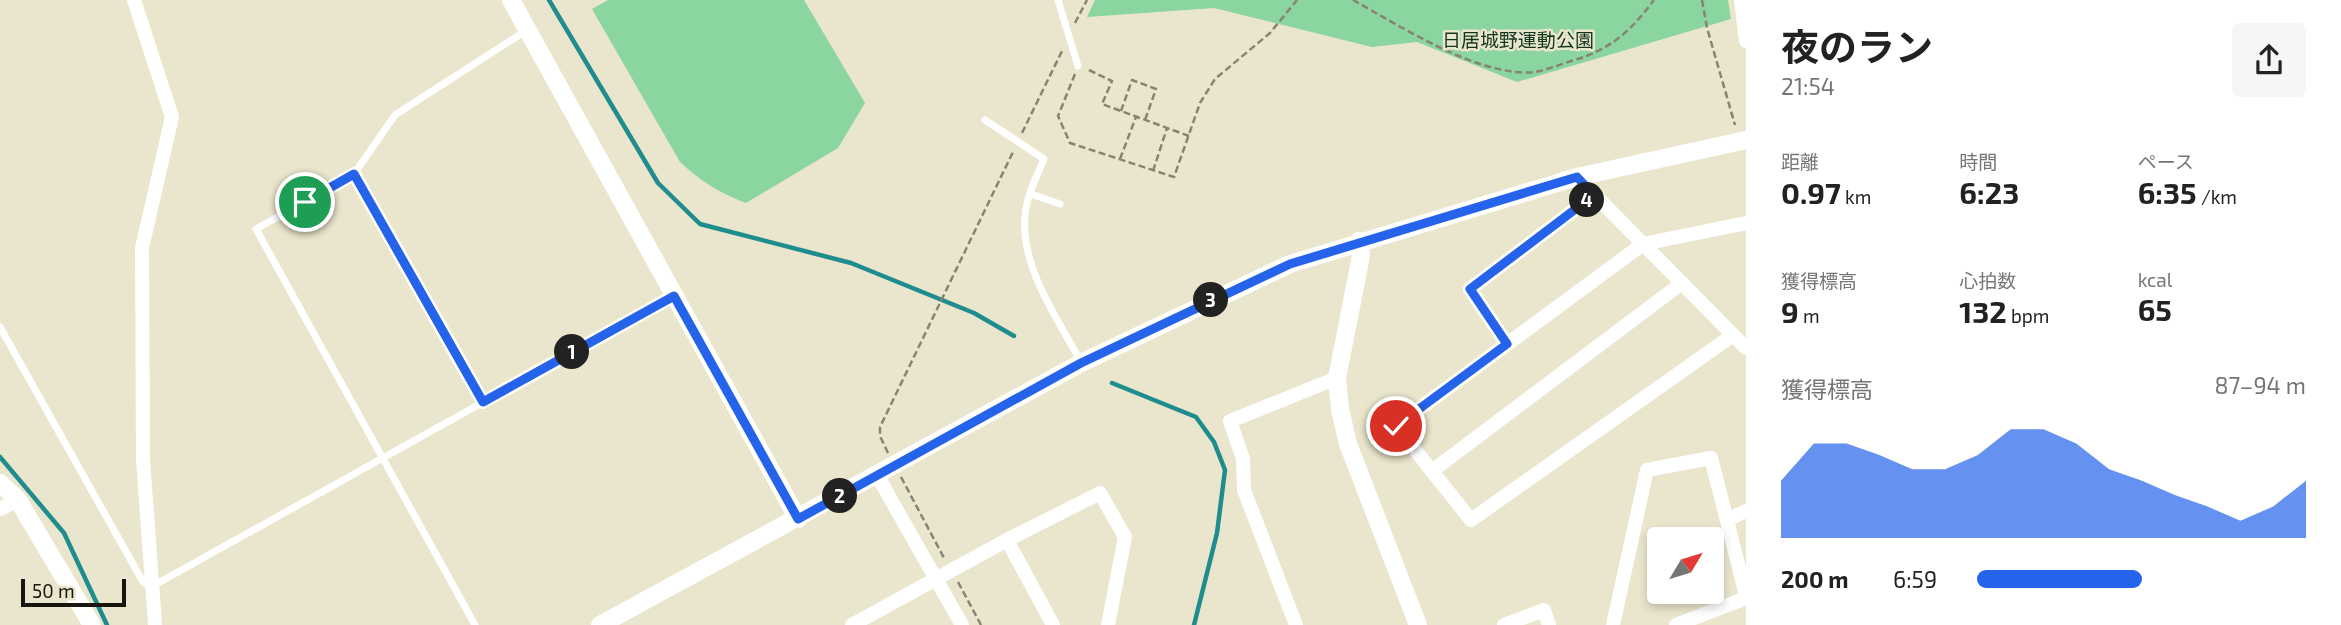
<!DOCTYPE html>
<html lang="ja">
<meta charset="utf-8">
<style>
:root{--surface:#fff;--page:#f6f6f6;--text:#222;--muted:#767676;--accent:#2563eb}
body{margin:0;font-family:"Exo 2","Noto Sans JP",sans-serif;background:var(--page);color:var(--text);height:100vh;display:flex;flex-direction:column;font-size:26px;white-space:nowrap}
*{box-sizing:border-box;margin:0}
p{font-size:23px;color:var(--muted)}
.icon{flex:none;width:38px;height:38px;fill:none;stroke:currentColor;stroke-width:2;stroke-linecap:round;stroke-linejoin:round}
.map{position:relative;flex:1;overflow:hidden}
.sheet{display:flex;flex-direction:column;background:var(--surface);width:595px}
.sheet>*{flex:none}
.needle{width:46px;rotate:52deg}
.fabs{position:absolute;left:1647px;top:527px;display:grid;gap:14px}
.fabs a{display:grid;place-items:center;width:77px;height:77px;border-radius:7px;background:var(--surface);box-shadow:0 4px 10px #0003;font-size:35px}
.scale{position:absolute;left:21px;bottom:18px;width:105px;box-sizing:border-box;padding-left:7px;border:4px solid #18160e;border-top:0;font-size:19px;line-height:24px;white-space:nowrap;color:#18160e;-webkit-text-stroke:5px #eae6cd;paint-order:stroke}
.pin{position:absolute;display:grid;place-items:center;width:60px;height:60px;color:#fff;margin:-30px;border:4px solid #fff;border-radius:50%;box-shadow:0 2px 7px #0007}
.km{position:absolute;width:35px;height:35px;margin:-18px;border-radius:50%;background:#222;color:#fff;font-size:19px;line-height:35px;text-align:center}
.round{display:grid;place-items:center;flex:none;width:74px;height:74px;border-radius:7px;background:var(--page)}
.headline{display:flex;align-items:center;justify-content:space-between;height:119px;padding:0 35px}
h1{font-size:38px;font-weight:700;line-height:52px}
.metrics{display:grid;grid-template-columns:repeat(3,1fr);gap:10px;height:119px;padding:7px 35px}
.metrics div{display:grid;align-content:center}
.metrics b{font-size:30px;font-weight:700}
.metrics small{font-size:19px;font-weight:400}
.metrics p{font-size:19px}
.chart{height:196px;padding:14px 35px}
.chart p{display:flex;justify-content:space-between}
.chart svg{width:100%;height:126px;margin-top:7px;fill:var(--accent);opacity:.7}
ul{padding:0 35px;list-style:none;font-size:23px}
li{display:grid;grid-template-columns:112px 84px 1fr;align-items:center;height:52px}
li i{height:18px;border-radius:9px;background:var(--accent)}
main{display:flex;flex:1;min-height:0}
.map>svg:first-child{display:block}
.green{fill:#8ad5a0}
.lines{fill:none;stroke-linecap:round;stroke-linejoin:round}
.stream{stroke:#1f8c8e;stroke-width:4.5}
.path{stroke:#878473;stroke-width:2.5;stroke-dasharray:7 3.5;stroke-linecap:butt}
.service{stroke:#fff;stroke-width:7}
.minor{stroke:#fff;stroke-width:14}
.tertiary{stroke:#fff;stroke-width:18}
.route-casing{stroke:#fff;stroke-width:14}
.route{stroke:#2563eb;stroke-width:9}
.labels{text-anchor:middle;stroke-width:5;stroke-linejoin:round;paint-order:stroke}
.park-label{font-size:19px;fill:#11361e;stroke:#eae6cd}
</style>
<main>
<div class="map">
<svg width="1746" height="625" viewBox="0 0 1746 625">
<rect width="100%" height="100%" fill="#eae6cd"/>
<path class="green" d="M608,0H804L865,103L838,148L746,203C720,193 700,181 680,162L592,9Z
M1095,0H1728L1731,19L1517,82L1417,42L1372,47L1214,8L1087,17Z"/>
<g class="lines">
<path class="stream" d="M549,0L658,183L700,224L851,263L974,313L1014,336
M1112,383L1196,417L1214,442L1225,470L1217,533L1194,625
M0,457L64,533L107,625"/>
<path class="path" d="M1353,0C1400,26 1480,78 1535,72C1546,70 1559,65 1571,61C1610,50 1630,32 1654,0
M1702,0L1707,28L1735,125
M1075,23L1087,0
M1089,70L1112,81L1102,104L1189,136
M1075,74L1058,116L1070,143L1174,177L1200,103L1215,79L1270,33L1297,0
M1121,111L1132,80L1156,89L1145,120
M1022,133L1062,51
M1120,159L1136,117
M1153,171L1167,128
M888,453L880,436V427L1013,152
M901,477L944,558
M958,582L981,625"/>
<path class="service" d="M1058,0L1078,66
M985,120L1044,159C1037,176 1026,197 1025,216C1020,267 1058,319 1081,362
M354,174L256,229L475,625
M1031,194L1060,204
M0,327L143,582L151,587L674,296
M483,402L354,174L395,115L527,30"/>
<path class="minor" d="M134,0L172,117L142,248L143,459L155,625
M1741,0L1746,41
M1577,177L1746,348
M1733,335L1471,520L1396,426L1643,244L1746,223
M1507,344L1470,289L1594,195
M1432,471L1682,283
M877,475L962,625
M0,509L18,500
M1727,520L1746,511
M1007,540L1100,493L1125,537L1108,625
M852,625L1007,540L1053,625
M1296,625L1244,490L1243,459L1230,421L1337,378
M1504,625L1544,610L1549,625
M1613,625L1647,470L1711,458L1746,595
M1676,625L1746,598"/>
<path class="tertiary" d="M511,0L798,519
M1359,241L1361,256L1337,378L1340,409L1348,444L1418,625
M0,483L18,500L92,625
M600,625L1081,363L1290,264L1577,177L1746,140"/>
</g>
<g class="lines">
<defs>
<path id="route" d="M305,202L354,174L483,402L674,296L798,519L1081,363L1290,264L1577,177L1594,195L1470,289L1507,344L1396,426"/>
</defs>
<use href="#route" class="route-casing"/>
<use href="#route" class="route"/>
</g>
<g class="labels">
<g class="park-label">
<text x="1518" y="47">日居城野運動公園</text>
</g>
</g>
</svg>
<div class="fabs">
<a><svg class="needle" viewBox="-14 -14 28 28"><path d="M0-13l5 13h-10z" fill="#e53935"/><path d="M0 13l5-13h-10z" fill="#767676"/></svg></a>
</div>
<div class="scale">50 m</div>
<div class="pin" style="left:305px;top:202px;background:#1e9e55"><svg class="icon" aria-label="arrive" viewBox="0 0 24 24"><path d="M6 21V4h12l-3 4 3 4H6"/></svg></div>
<div class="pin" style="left:1396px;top:426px;background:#d93025"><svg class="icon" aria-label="check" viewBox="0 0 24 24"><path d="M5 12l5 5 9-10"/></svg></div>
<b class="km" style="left:572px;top:352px">1</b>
<b class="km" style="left:840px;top:496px">2</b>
<b class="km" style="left:1211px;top:300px">3</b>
<b class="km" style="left:1587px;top:200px">4</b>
</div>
<section class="sheet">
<div class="headline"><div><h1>夜のラン</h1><p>21:54</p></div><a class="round"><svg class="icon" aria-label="share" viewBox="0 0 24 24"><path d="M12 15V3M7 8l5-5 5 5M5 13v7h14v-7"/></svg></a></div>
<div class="metrics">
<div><p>距離</p><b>0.97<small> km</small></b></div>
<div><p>時間</p><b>6:23</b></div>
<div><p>ペース</p><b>6:35<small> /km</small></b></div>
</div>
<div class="metrics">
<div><p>獲得標高</p><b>9<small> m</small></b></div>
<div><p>心拍数</p><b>132<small> bpm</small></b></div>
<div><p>kcal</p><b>65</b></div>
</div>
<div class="chart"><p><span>獲得標高</span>87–94 m</p>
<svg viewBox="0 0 160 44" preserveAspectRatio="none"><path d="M0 44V24L10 11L20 11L30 15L40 20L50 20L60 15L70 6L80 6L90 11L100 20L110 24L120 29L130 33L140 38L150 33L160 24V44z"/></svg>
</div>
<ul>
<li><b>200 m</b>6:59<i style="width:50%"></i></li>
</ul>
</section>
</main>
